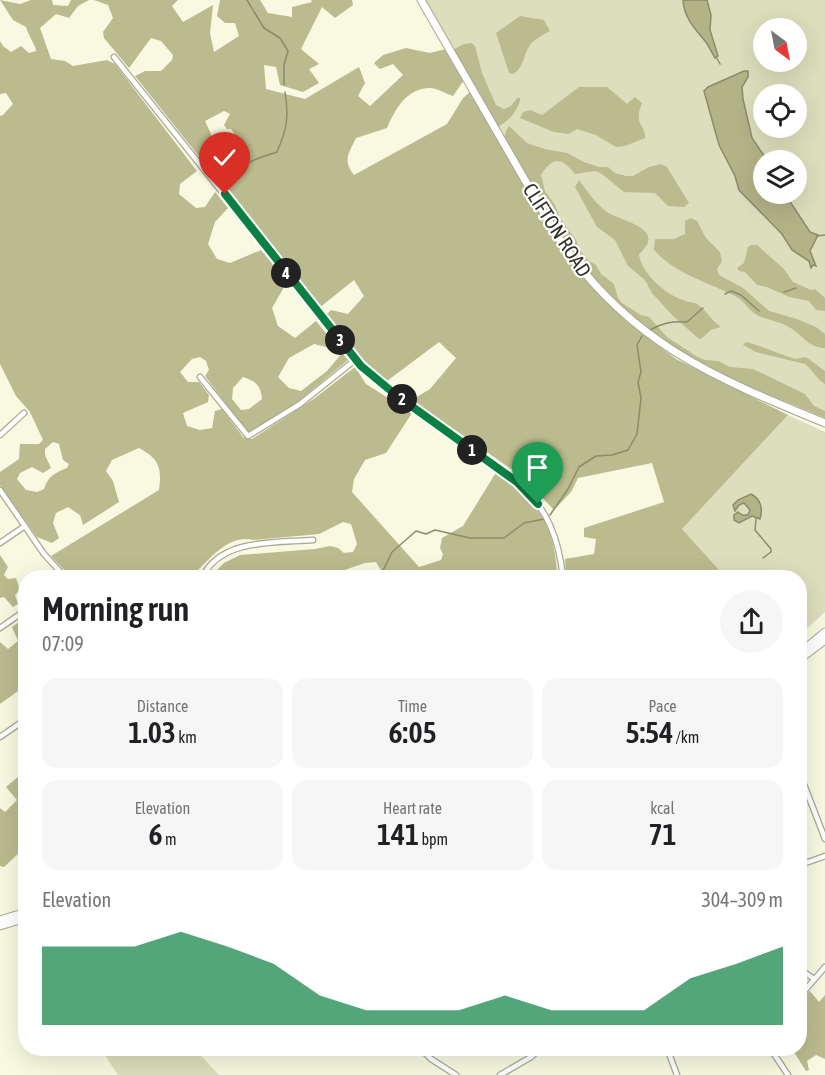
<!DOCTYPE html>
<meta charset="utf-8">
<style>
:root{--surface:#fff;--page:#f6f6f6;--text:#202124;--muted:#757577;--accent:#0b8043}
body{margin:0;font-family:"Asap Condensed",sans-serif;background:var(--page);color:var(--text);height:100vh;display:flex;flex-direction:column;font-size:22px;white-space:nowrap}
*{box-sizing:border-box;margin:0}
p{font-size:20px;color:var(--muted)}
.icon{flex:none;width:33px;height:33px;fill:none;stroke:currentColor;stroke-width:2;stroke-linecap:round;stroke-linejoin:round}
.map{position:relative;flex:1;overflow:hidden}
.sheet{position:absolute;left:18px;top:570px;width:789px;height:486px;display:flex;flex-direction:column;background:var(--surface);border-radius:24px;box-shadow:0 6px 24px #0002}
.sheet>*{flex:none}
.needle{width:39px;rotate:148deg}
.buttons{position:absolute;left:753px;top:18px;display:grid;gap:12px}
.buttons a{display:grid;place-items:center;width:54px;height:54px;border-radius:50%;background:var(--surface);box-shadow:0 6px 24px #0002;font-size:30px}
.pin{position:absolute;display:grid;place-items:center;width:51px;height:51px;color:#fff;margin:-62px -26px;border-radius:50% 50% 50% 0;rotate:-45deg;box-shadow:0 0 6px #0007}
.pin .icon{rotate:45deg}
.km{position:absolute;width:30px;height:30px;margin:-15px;border-radius:50%;background:#222;color:#fff;font-size:16px;line-height:30px;text-align:center}
.round{display:grid;place-items:center;flex:none;width:63px;height:63px;border-radius:32px;background:var(--page)}
.headline{display:flex;align-items:center;justify-content:space-between;height:102px;padding:0 24px}
h1{font-size:33px;font-weight:600;line-height:45px}
.metrics{display:grid;grid-template-columns:repeat(3,1fr);gap:9px;height:102px;padding:6px 24px}
.metrics div{display:grid;align-content:center;border-radius:15px;background:var(--page);text-align:center}
.metrics b{font-size:30px;font-weight:600}
.metrics small{font-size:16px;font-weight:400}
.metrics p{font-size:16px}
.chart{height:168px;padding:12px 24px}
.chart p{display:flex;justify-content:space-between}
.chart svg{width:100%;height:108px;margin-top:6px;fill:var(--accent);opacity:.7}
.map>svg:first-child{display:block}
.green{fill:#dddebc;fill-rule:evenodd}
.forest{fill:#babb8e;fill-rule:evenodd}
.water{fill:#b2b387;stroke:#8b8c6a;stroke-width:1.5}
.lines{fill:none;stroke-linecap:round;stroke-linejoin:round}
.stream{stroke:#8b8c6a;stroke-width:1.5}
.minor-casing{stroke:#a8a992;stroke-width:7}
.major-casing{stroke:#a8a992;stroke-width:9}
.minor{stroke:#fff;stroke-width:4.5}
.major{stroke:#fff;stroke-width:7}
.route-casing{stroke:#fff;stroke-width:12}
.route{stroke:#0b8043;stroke-width:8}
.labels{text-anchor:middle;stroke-width:4.5;stroke-linejoin:round;paint-order:stroke}
.street-label{font-size:20px;fill:#303027;stroke:#fff}
</style>
<div class="map">
<svg width="825" height="1075" viewBox="0 0 825 1075">
<rect width="100%" height="100%" fill="#f8f9e0"/>
<path class="green" d="M424,0H825V418L731,379L660,341L572,253ZM764,28H796V62H764ZM764,94H796V128H764ZM764,160H796V194H764Z
M788,415L825,432V612L800,635V578L713,577L721,572L682,529Z
M101,1049H195L219,1075H118Z"/>
<path class="forest" d="M0,0L20,4L31,0H52L53,5L68,6L71,0H89L78,6L69,18L56,14L40,28L51,59L65,61L73,66L107,60L115,64L197,171L180,184L179,194L196,208L205,207L215,192L228,208L215,222L208,244L217,259L230,263L261,250L287,282L272,308L278,326L295,338L316,321L335,344L330,348L314,344L289,358L278,377L289,388L301,391L327,371L342,353L348,360L296,403L253,431L247,432L205,376L209,370L206,361L200,357L192,359L180,372L188,382H199L209,395L208,402L183,413L187,426L200,430L212,428L215,411L222,409L243,437L252,439L315,398L355,367L366,384L412,413L386,453L365,460L354,479L352,492L419,567L441,560L443,554L440,548L442,538L463,526L495,474C536,499 555,525 557,574L547,578H407L404,576L385,577L376,562L365,563L324,577H210L224,563L240,555L315,549L330,546L338,548L344,553L353,552L357,544L351,524L343,522L319,534L253,540C229,534 211,558 195,573L192,577L77,578L68,574L51,556L159,490C162,467 159,459 139,448L112,460L106,471L113,481L119,502L83,525L80,515L68,507L56,513L53,523L59,538L52,543L37,537L0,485V472L19,459L20,444H39L43,440L30,412L16,396L0,364V116L3,115L13,104L6,93L0,94V41L3,46L11,52L21,46L29,53L36,51C36,46 28,35 26,27L13,20ZM243,377C256,381 261,386 262,399L249,409L241,410L232,399L233,388ZM53,442L59,444L63,460L69,464L67,468C55,473 48,476 44,489L37,492L26,490L17,479L20,473L32,467L43,473L51,468L45,455V449Z
M94,0H178L172,6L183,22L213,5L210,33L214,52L239,36L235,23H225L217,16L220,0H260L268,13L292,17V7L312,2L311,0H352L353,5L335,18L322,7L301,49L319,64L309,69L319,83L303,92L280,85L276,67L264,65L266,89L305,99L359,67L365,83L358,96L370,106L403,75L393,64L380,69L374,63L383,55L406,48L430,53L446,49L464,80L453,96C446,94 437,88 430,88C406,88 395,110 387,128L356,138C349,153 342,160 354,175L447,124L463,98L470,92L558,244L590,285L625,320L676,359L788,415L682,529L721,572L713,578L648,577L645,571L624,575L566,576L565,559L594,554L596,539L584,537V528L664,502L652,463L578,478L571,492L554,510L524,478L412,400L430,389L456,358L439,342L387,381L346,344L325,316L331,310L348,314L364,296L354,280L319,308L211,171L218,163L227,164L244,147L231,129H227L224,125L230,114L224,111L205,121L211,134V150L201,159L135,76L145,71H161L172,60L173,55L161,41L151,38L129,68L104,38L103,32L113,18L108,5Z
M520,16L544,20L550,31C543,35 535,39 530,45C523,55 524,68 513,74L509,73L496,33Z
M472,43L475,46L482,73L496,105L504,109L511,106L517,98H520V101C515,114 509,121 497,127L453,50L464,44Z
M579,87H607L627,104L635,97L642,103C633,126 645,122 645,138L625,146L616,147L596,135L577,129L569,134L554,132L520,118L523,112L530,110L542,115Z
M509,126L527,143L545,149L567,153L584,162L599,167H608L615,173L626,176H633L649,167L661,164L667,167L689,203L684,207L668,206L655,193L624,192L602,174L595,171L575,174C561,157 553,156 541,175L545,191L555,205L560,218L576,240L580,250L589,261L596,265L601,274L614,284L618,298L622,303L641,315L649,317L667,337L696,356L705,360L718,361L730,367L753,369L805,394L814,406L825,411V418C782,399 736,384 695,361C597,307 557,232 504,139L506,131Z
M579,180C587,191 596,204 607,212C622,222 668,228 639,254C641,273 665,294 683,300C687,302 693,302 697,304C704,308 712,321 721,327L711,330L702,338L699,339L672,315L652,293L645,280L628,266L615,240L597,227L575,187Z
M691,218L697,221L706,238L720,252L722,261L717,269L719,275L743,288L769,311L797,319L816,327L825,334V348C807,348 802,333 787,326C778,321 766,320 757,315C749,311 745,302 737,297C709,282 676,275 654,250L655,239H674L685,234V221Z
M751,245H757L784,269L793,282L811,290L815,289L825,298V311L816,310L809,301L789,297L767,287L757,285L745,272L739,271L737,268L744,263L748,247Z
M746,342C757,344 791,359 797,359C800,358 803,357 806,357L825,371V384C816,379 813,370 805,364L756,352L743,345Z
M0,555L8,567L4,575L8,579L16,578L20,590L15,595L18,604L13,607L4,597L0,598Z
M23,619L26,622L25,686L0,704V642L8,649L18,641L12,627Z
M25,771V850L21,851L4,867L0,866V808L5,812L17,800L6,787Z
M810,991L819,1002L825,995V1059L816,1055L807,1061L809,1070L806,1071L792,1049L800,1048V1009L805,1004V995Z"/>
<path class="water" d="M683,0H707L711,15L710,30L718,56L715,58C712,53 709,46 705,41C695,29 684,18 683,0Z
M744,71H748V77L742,87L743,99L752,138L767,160H764V194H785L810,232L818,235L810,251L816,266L813,265L811,268L809,261L792,250L782,234L739,190L735,176L719,145L704,91L708,87Z
M751,494C761,499 763,509 760,519L752,516L739,523L734,520V515L738,512L742,515H748L750,510L744,503L739,505L735,511L733,505L738,500Z"/>
<g class="lines">
<path class="stream" d="M247,0L264,28L280,38L288,51L284,65V85
M716,57L720,64
M228,189C239,163 251,160 277,152C287,129 289,117 285,92
M817,236L825,235
M784,292L796,288
M725,294L731,291L741,295L759,311
M650,330C662,323 672,321 687,322L703,308
M550,515L568,489L579,467L596,456L612,455L628,450L637,434L641,398L638,382L641,372L637,345L642,336
M756,519L755,530L771,549V552L763,558
M381,575L392,552L416,531L426,534L435,530L470,538H504L524,523L544,519"/>
<defs>
<path id="minor" d="M114,57L361,366L396,395L517,482C547,507 559,539 563,578
M200,377L248,436L300,404L355,360
M0,435L24,413
M0,490L44,554L66,578
M0,543L25,526
M202,578C220,538 276,543 313,540
M0,628L26,610
M0,737L26,719
M800,774L825,839
M800,865L825,856
M800,923L802,921
M800,969L814,979
M800,996L825,967
M420,1048L431,1059L456,1075
M667,1048L677,1075
M770,1048L788,1075
M500,1075L531,1057L541,1048"/>
<path id="major" d="M421,0L559,239C630,343 713,377 825,423
M800,653L825,632
M800,659L825,640
M0,920L26,912
M0,926L26,918"/>
</defs>
<use href="#minor" class="minor-casing"/>
<use href="#major" class="major-casing"/>
<use href="#minor" class="minor"/>
<use href="#major" class="major"/>
</g>
<g class="lines">
<defs>
<path id="route" d="M225,194L361,366L396,395L517,482L538,504"/>
</defs>
<use href="#route" class="route-casing"/>
<use href="#route" class="route"/>
</g>
<g class="labels">
<g class="street-label">
<text transform="translate(557 230) rotate(57)" y="7">CLIFTON ROAD</text>
</g>
</g>
</svg>
<div class="buttons">
<a><svg class="needle" viewBox="-14 -14 28 28"><path d="M0-13l5 13h-10z" fill="#e53935"/><path d="M0 13l5-13h-10z" fill="#757577"/></svg></a>
<a><svg class="icon" aria-label="locate" viewBox="0 0 24 24"><circle cx="12" cy="12" r="6"/><path d="M12 2v4M12 18v4M2 12h4M18 12h4"/></svg></a>
<a><svg class="icon" aria-label="layers" viewBox="0 0 24 24"><path d="M12 4l9 5-9 5-9-5zM3 14l9 5 9-5"/></svg></a>
</div>
<div class="pin" style="left:538px;top:504px;background:#1e9e55"><svg class="icon" aria-label="arrive" viewBox="0 0 24 24"><path d="M6 21V4h12l-3 4 3 4H6"/></svg></div>
<div class="pin" style="left:225px;top:194px;background:#d93025"><svg class="icon" aria-label="check" viewBox="0 0 24 24"><path d="M5 12l5 5 9-10"/></svg></div>
<b class="km" style="left:472px;top:450px">1</b>
<b class="km" style="left:402px;top:399px">2</b>
<b class="km" style="left:340px;top:340px">3</b>
<b class="km" style="left:286px;top:273px">4</b>
<section class="sheet">
<div class="headline"><div><h1>Morning run</h1><p>07:09</p></div><a class="round"><svg class="icon" aria-label="share" viewBox="0 0 24 24"><path d="M12 15V3M7 8l5-5 5 5M5 13v7h14v-7"/></svg></a></div>
<div class="metrics">
<div><p>Distance</p><b>1.03<small> km</small></b></div>
<div><p>Time</p><b>6:05</b></div>
<div><p>Pace</p><b>5:54<small> /km</small></b></div>
</div>
<div class="metrics">
<div><p>Elevation</p><b>6<small> m</small></b></div>
<div><p>Heart rate</p><b>141<small> bpm</small></b></div>
<div><p>kcal</p><b>71</b></div>
</div>
<div class="chart"><p><span>Elevation</span>304–309 m</p>
<svg viewBox="0 0 160 44" preserveAspectRatio="none"><path d="M0 44V12L10 12L20 12L30 6L40 12L50 19L60 32L70 38L80 38L90 38L100 32L110 38L120 38L130 38L140 25L150 19L160 12V44z"/></svg>
</div>
</section>
</div>
